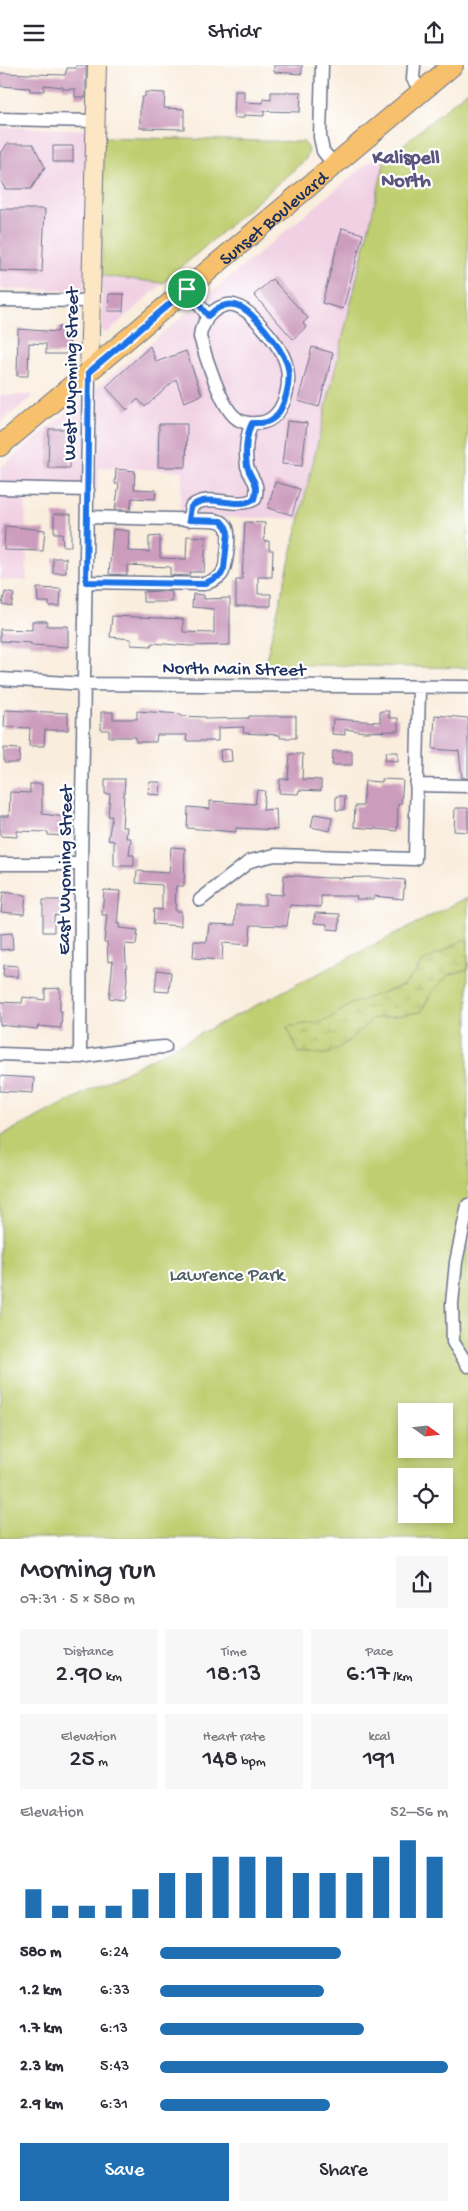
<!DOCTYPE html>
<meta charset="utf-8">
<style>
:root{--surface:#fff;--page:#f7f7f7;--text:#2b2b33;--muted:#7c7c81;--accent:#1f6fb2}
body{margin:0;font-family:"Gochi Hand",sans-serif;background:var(--page);color:var(--text);height:100vh;display:flex;flex-direction:column;font-size:19px;white-space:nowrap}
*{box-sizing:border-box;margin:0}
p{font-size:16px;color:var(--muted)}
.icon{flex:none;width:28px;height:28px;fill:none;stroke:currentColor;stroke-width:2;stroke-linecap:round;stroke-linejoin:round}
.map{position:relative;height:1474px;overflow:hidden}
.drawer{display:flex;flex-direction:column;background:var(--surface);flex:1}
.drawer>*{flex:none}
.needle{width:32px;rotate:105deg}
.tools{position:absolute;left:398px;top:1338px;display:grid;gap:10px}
.tools a{display:grid;place-items:center;width:55px;height:55px;border-radius:0px;background:var(--surface);box-shadow:0 2px 8px #0003;font-size:25px}
.pin{position:absolute;display:grid;place-items:center;width:42px;height:42px;color:#fff;margin:-21px;border:2px solid #fff;border-radius:50%;box-shadow:0 1px 5px #0007}
.round{display:grid;place-items:center;flex:none;width:52px;height:52px;border-radius:0px;background:var(--page)}
.overview{display:flex;align-items:center;justify-content:space-between;height:85px;padding:0 20px}
h1{font-size:28px;font-weight:600;line-height:38px}
.figures{display:grid;grid-template-columns:repeat(3,1fr);gap:8px;height:85px;padding:5px 20px}
.figures div{display:grid;align-content:center;border-radius:0px;background:var(--page);text-align:center}
.figures b{font-size:25px;font-weight:600}
.figures small{font-size:14px;font-weight:400}
.figures p{font-size:14px}
.chart{height:140px;padding:10px 20px}
.chart p{display:flex;justify-content:space-between}
.chart svg{width:100%;height:90px;margin-top:5px;stroke:var(--accent);stroke-width:6}
.action{display:flex;gap:10px;margin-top:auto;padding:10px 20px}
.action a{flex:1;height:58px;border-radius:0px;background:var(--accent);color:#fff;font-size:20px;font-weight:600;line-height:58px;text-align:center}
.action a+a{background:var(--page);color:var(--text)}
ul{padding:0 20px;list-style:none;font-size:16px}
li{display:grid;grid-template-columns:80px 60px 1fr;align-items:center;height:38px}
li i{height:12px;border-radius:6px;background:var(--accent)}
header{display:flex;justify-content:space-between;align-items:center;height:65px;padding:0 20px;background:var(--surface);font-size:22px;font-weight:600}
.map>svg:first-child{display:block}
.built{fill:#f1d0e3}
.green{fill:#bfce70;stroke:#6d7e67;fill-rule:evenodd}
.wetland{fill:url(#wetland-marsh);stroke:#6d7e67}
.building{fill:#cc9cbd}
.lines{fill:none;stroke-linecap:round;stroke-linejoin:round}
.street-casing{stroke:#69728a;stroke-width:15}
.secondary-casing{stroke:#69728a;stroke-width:20}
.primary-casing{stroke:#69728a;stroke-width:22}
.street{stroke:#fff;stroke-width:12}
.secondary{stroke:#fce6c4;stroke-width:18}
.primary{stroke:#f7c06c;stroke-width:20}
.route-casing{stroke:#fff;stroke-width:10}
.route{stroke:#1a73e8;stroke-width:6}
.labels{text-anchor:middle;stroke-width:4.5;stroke-linejoin:round;paint-order:stroke}
.street-label{font-size:19px;fill:#1b2f5e;stroke:#fff}
.park-label{font-size:19px;fill:#4c5f63;stroke:#fff}
.neighbourhood-label{font-size:20px;font-weight:bold;fill:#59557f;stroke:#fff}
</style>
<header><svg class="icon" aria-label="menu" viewBox="0 0 24 24"><path d="M4 6h16M4 12h16M4 18h16"/></svg>Stridr<svg class="icon" aria-label="share" viewBox="0 0 24 24"><path d="M12 15V3M7 8l5-5 5 5M5 13v7h14v-7"/></svg></header>
<div class="map">
<svg width="468" height="1474" viewBox="0 0 468 1474">
<defs>
<pattern id="wetland-marsh" width="20" height="14" patternUnits="userSpaceOnUse" patternTransform="scale(1.25)"><rect width="20" height="14" fill="#bfce70"/><path d="M1 5h8M5 5V1M11 12h8M15 12V8" fill="none" stroke="#a4b163"/></pattern>
</defs>
<rect width="100%" height="100%" fill="#fff"/>
<filter id="ink" filterUnits="userSpaceOnUse"><feTurbulence type="fractalNoise" baseFrequency=".02" numOctaves="2"/><feDisplacementMap in="SourceGraphic" scale="10" xChannelSelector="R" yChannelSelector="G"/><feConvolveMatrix kernelMatrix="1 2 1 2 8 2 1 2 1" color-interpolation-filters="sRGB"/></filter>
<filter id="wash" filterUnits="userSpaceOnUse"><feTurbulence type="fractalNoise" baseFrequency=".0096" numOctaves="4" result="noise"/><feDisplacementMap in="SourceGraphic" scale="20" xChannelSelector="R" yChannelSelector="G"/><feGaussianBlur stdDeviation="1.12" result="paint"/><feColorMatrix in="noise" values="0 0 0 0 0 0 0 0 0 0 0 0 0 0 0 0 0 1.4 0 .05"/><feComposite in="paint" operator="in"/></filter>
<g filter="url(#wash)">
<rect width="100%" height="100%" fill="#f9eddd"/>
<path class="built" d="M0,62L86,65L89,70L84,228L81,230H74L70,225L0,224Z
M375,92L385,95L299,454L179,451L183,406L99,402L97,426L25,427L27,515H0V403Z
M102,211L163,218L107,268L102,266Z
M0,330H31L32,332L0,358Z"/>
<path class="green" d="M468,25V603L265,599L385,95Z
M101,72L304,77L309,87L305,95L163,218L102,211Z
M468,832V1473H0V1071ZM406,1346H444V1384H406ZM406,1411H444V1449H406Z"/>
<path class="wetland" d="M463,875H468V904L448,910L432,927L421,947L373,954L346,978L328,989L299,988L287,962L325,956L351,939L404,920L423,897Z"/>
<g id="blocks">
<path class="building" d="M76,0H86V32H75V24H63V22L44,20V26H30V23L0,21V8L65,10L67,3H76Z
M274,0H302V9L274,7Z
M235,26H244V37L263,38V34L271,35V27H301L300,47L264,46V51L244,50V53H234Z
M145,27L165,28L164,43L184,44V64L140,63V42L142,32H145Z
M7,79H33L45,102L31,124H5L0,114V87H2Z
M53,81H73V97H53Z
M0,144H45L42,207L0,206Z
M342,163L363,169L343,244L322,238Z
M272,214L308,253L303,258L306,262L293,274L254,230Z
M109,229H124L123,246H108Z
M58,262H69L70,289H46V279L29,278L28,311H17L18,264L58,267Z
M150,281L156,297L186,286L202,330L184,337L176,314L145,342L138,334L127,345L106,322Z
M312,282L333,288L319,342L298,336Z
M287,356L307,358L302,401L282,399Z
M159,359H187L186,402H158Z
M49,364H70V403H48Z
M116,404L135,406L134,424L156,425L155,434L132,433L130,445H115L119,419H115Z
M275,417L300,424L292,450L268,443Z
M54,449H71V481H63L62,468H54Z
M245,457L265,458L264,476H269V485H273L272,512H258V529H271V541H236V515H242Z
M5,461L45,465L43,486L4,485Z
M113,464L129,466L128,486L149,487V472L160,471V493L186,494L187,471L206,472L204,507H190L189,511L170,510V502L127,500V510L109,509Z
M53,493H66V508H53Z
M37,523L61,524L60,541H49V537H38Z
M159,526L172,527V537H143V527Z
M5,527L14,529L11,541L2,539Z
M193,529L204,530V534L230,533V580L189,581L152,578L151,581L131,580V574L110,572L112,551L183,554V567L214,568V544L192,542Z
M32,556H47V561H68V582L31,580V578L0,576V564L32,565Z
M5,645L68,648V665H45L44,681H29L30,663L4,662Z
M137,646L181,649V651L206,652V654L249,653V651H296V673H280V670L243,668L244,662L218,663V676H186L187,670H157L156,677H136V672H109V665H101V647H113V654H137Z
M380,646H389V653H398V666L364,667L345,664V670L332,669L333,654L380,657Z
M435,650L468,653V713H462L459,686L433,684Z
M4,683L20,684L19,698H4Z
M231,684L232,696L221,697L220,685Z
M333,686H352V700H332Z
M386,687H398V696L385,695Z
M290,689H303L302,714L321,715V726L299,725L298,729L279,728L280,714H288Z
M105,714H125L122,762H127L126,773H131L129,790H134V801H114V776L108,775L112,751H108L110,729H105Z
M382,714L403,715L401,739H398L397,766L354,762L355,741H363L365,716L382,717Z
M149,717H161L160,730L148,729Z
M30,719H42V749L65,752L64,771L48,770V767L17,766V772L0,771V751H9L10,727L30,728Z
M257,725L265,726L263,745L276,744L277,765L236,763V767L187,763L188,742L210,744V736L255,739Z
M336,731H345L344,745H336Z
M455,743H468V767L454,766Z
M314,749L332,752L330,766L311,762Z
M171,782L185,783L184,821H176L175,846H181V861L153,859L154,844L162,845V820L136,818L137,806L169,808Z
M284,810L327,813L372,812L405,815L403,834L374,831V834H356L357,831H321V842L290,840L287,861L251,860L249,880L223,878L222,895L193,893L194,876L207,877L209,859L235,860L236,840H265V829L283,830Z
M104,825L120,826L117,859H120L119,863L138,865L136,880L125,879L127,914L125,932L123,935L109,933L113,896L108,897L107,877H104L107,850H102Z
M3,827L26,830L24,849L1,847Z
M43,835H62V851L54,850V867H43Z
M315,848L340,849L339,865L327,864V859L314,858Z
M12,868L13,884L0,885V869Z
M4,900L18,901V912L3,911Z
M157,905L171,907L169,927L155,926Z
M60,923V946H62L61,963L38,961L37,964L0,960V937L22,938L23,932L45,935V924Z
M0,1011L34,1013L33,1028L0,1026Z"/>
</g>
</g>
<g filter="url(#ink)">
<use href="#blocks" fill-opacity="0" stroke="#69728a" stroke-width="1"/>
<g class="lines">
<defs>
<path id="street" d="M322,0L320,72L323,86L335,101
M414,0L413,14L422,27
M0,54L96,56
M187,224L208,251L201,265L200,272C205,290 221,341 235,352C240,357 249,359 256,358C282,358 291,325 287,303C284,284 264,263 251,250C234,236 224,236 208,251
M0,235L91,236
M0,423L88,425
M189,455L191,442C208,426 235,445 255,434C260,416 251,416 247,401C245,388 246,370 252,359
M87,517L204,519C210,517 218,514 221,510C227,503 230,471 227,463C224,457 220,456 214,455L87,452
M0,614L85,619L468,622
M416,720L468,721
M0,799H81
M200,835L250,796L275,790L415,794L419,622
M0,989L80,992L136,984L165,982
M80,992L81,799L89,307
M468,1140L456,1197L452,1239L453,1277L468,1301"/>
<path id="secondary" d="M89,307L97,0"/>
<g id="primary">
<path id="s1" d="M0,381L453,0"/>
</g>
</defs>
<use href="#street" class="street-casing"/>
<use href="#secondary" class="secondary-casing"/>
<use href="#primary" class="primary-casing"/>
<use href="#street" class="street"/>
<use href="#secondary" class="secondary"/>
<use href="#primary" class="primary"/>
</g>
</g>
<g class="lines" filter="url(#ink)">
<defs>
<path id="route" d="M187,224L208,251C215,244 224,238 235,240C252,243 281,283 287,299C292,315 285,347 271,355C265,359 258,358 252,358C246,370 245,388 247,401C251,416 260,416 254,434C236,446 208,426 191,442L189,455L221,456L226,462L228,467L224,504L221,510L204,519L86,517L89,307Z"/>
</defs>
<use href="#route" class="route-casing"/>
<use href="#route" class="route"/>
</g>
<g class="labels">
<g class="street-label">
<text dy="7" stroke="none"><textPath href="#s1" startOffset="356">Sunset Boulevard</textPath></text>
<text transform="translate(69 309) rotate(-89)" y="7">West Wyoming Street</text>
<text transform="translate(234 602) rotate(1)" y="7">North Main Street</text>
<text transform="translate(63 805) rotate(-89)" y="7">East Wyoming Street</text>
</g>
<g class="park-label">
<text x="227" y="1215">Lawrence Park</text>
</g>
<g class="neighbourhood-label">
<text x="406" y="98">Kalispell<tspan x="406" dy="23">North</tspan></text>
</g>
</g>
</svg>
<div class="tools">
<a><svg class="needle" viewBox="-14 -14 28 28"><path d="M0-13l5 13h-10z" fill="#e53935"/><path d="M0 13l5-13h-10z" fill="#7c7c81"/></svg></a>
<a><svg class="icon" aria-label="locate" viewBox="0 0 24 24"><circle cx="12" cy="12" r="6"/><path d="M12 2v4M12 18v4M2 12h4M18 12h4"/></svg></a>
</div>
<div class="pin" style="left:187px;top:224px;background:#1e9e55"><svg class="icon" aria-label="arrive" viewBox="0 0 24 24"><path d="M6 21V4h12l-3 4 3 4H6"/></svg></div>
</div>
<section class="drawer">
<div class="overview"><div><h1>Morning run</h1><p>07:31 · 5 × 580 m</p></div><a class="round"><svg class="icon" aria-label="share" viewBox="0 0 24 24"><path d="M12 15V3M7 8l5-5 5 5M5 13v7h14v-7"/></svg></a></div>
<div class="figures">
<div><p>Distance</p><b>2.90<small> km</small></b></div>
<div><p>Time</p><b>18:13</b></div>
<div><p>Pace</p><b>6:17<small> /km</small></b></div>
</div>
<div class="figures">
<div><p>Elevation</p><b>25<small> m</small></b></div>
<div><p>Heart rate</p><b>148<small> bpm</small></b></div>
<div><p>kcal</p><b>191</b></div>
</div>
<div class="chart"><p><span>Elevation</span>52–56 m</p>
<svg viewBox="0 0 160 44" preserveAspectRatio="none"><path d="M5 44V30M15 44V38M25 44V38M35 44V38M45 44V30M55 44V22M65 44V22M75 44V14M85 44V14M95 44V14M105 44V22M115 44V22M125 44V22M135 44V14M145 44V6M155 44V14"/></svg>
</div>
<ul>
<li><b>580 m</b>6:24<i style="width:63%"></i></li>
<li><b>1.2 km</b>6:33<i style="width:57%"></i></li>
<li><b>1.7 km</b>6:13<i style="width:71%"></i></li>
<li><b>2.3 km</b>5:43<i style="width:100%"></i></li>
<li><b>2.9 km</b>6:31<i style="width:59%"></i></li>
</ul>
<div class="action"><a>Save</a><a>Share</a></div>
</section>
